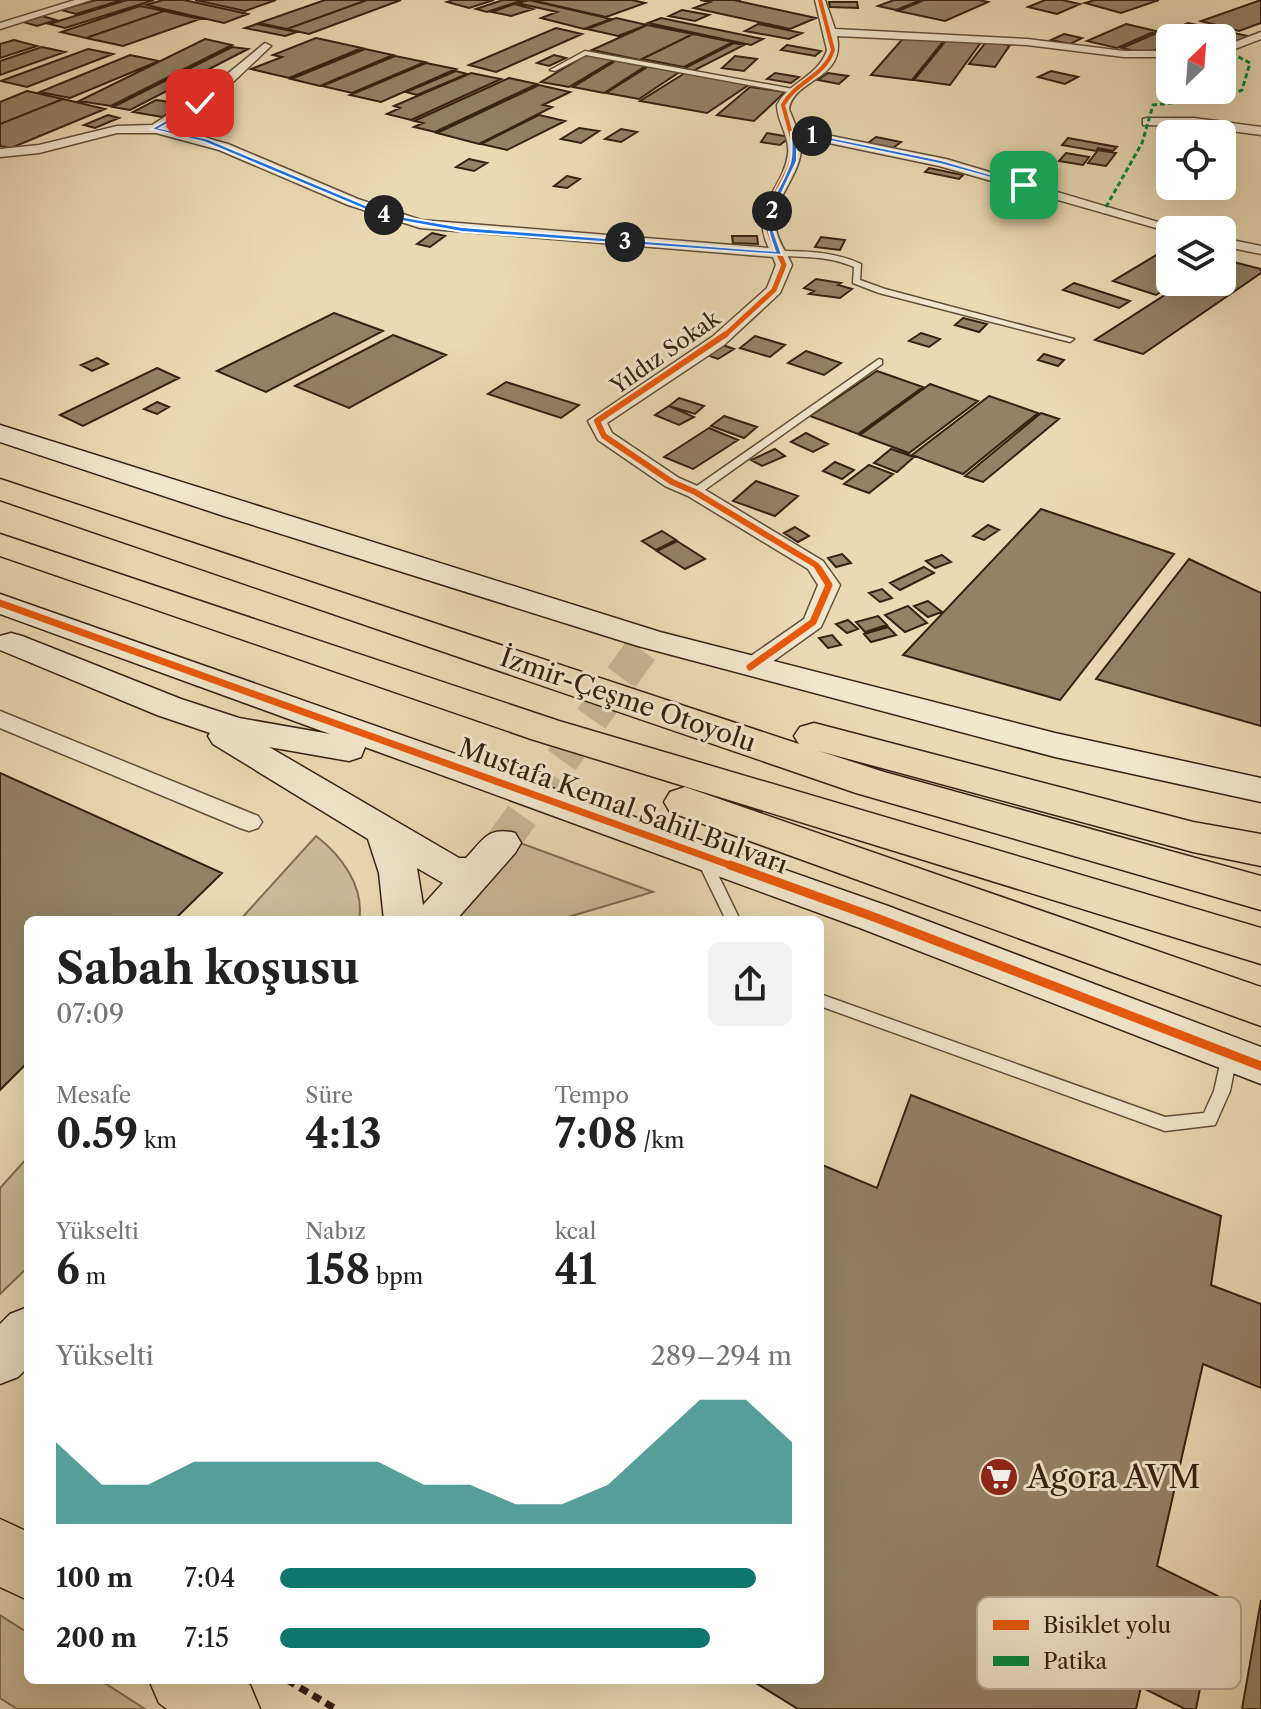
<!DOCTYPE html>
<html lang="tr">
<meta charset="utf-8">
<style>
:root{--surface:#fff;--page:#f2f2f2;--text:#222;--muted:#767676;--accent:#0f766e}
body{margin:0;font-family:"Libre Caslon Text",serif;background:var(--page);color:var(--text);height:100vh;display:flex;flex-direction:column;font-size:30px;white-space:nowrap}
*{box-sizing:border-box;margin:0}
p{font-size:26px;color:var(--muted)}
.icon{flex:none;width:44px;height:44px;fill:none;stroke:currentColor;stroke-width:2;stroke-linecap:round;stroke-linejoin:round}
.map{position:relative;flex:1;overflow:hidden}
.panel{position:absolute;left:24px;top:916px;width:800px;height:768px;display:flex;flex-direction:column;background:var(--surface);border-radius:12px;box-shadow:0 8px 32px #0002}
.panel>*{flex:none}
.needle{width:52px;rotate:25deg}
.buttons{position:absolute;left:1156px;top:24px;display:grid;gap:16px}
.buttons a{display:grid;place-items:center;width:80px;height:80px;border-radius:12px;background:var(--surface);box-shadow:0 8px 32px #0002;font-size:40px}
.pin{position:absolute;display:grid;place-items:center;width:68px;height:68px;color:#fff;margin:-34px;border-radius:16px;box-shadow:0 4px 12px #0006}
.km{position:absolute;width:40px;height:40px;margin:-20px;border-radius:50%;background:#222;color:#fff;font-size:22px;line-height:40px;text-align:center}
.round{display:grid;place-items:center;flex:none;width:84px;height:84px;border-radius:12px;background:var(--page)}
.head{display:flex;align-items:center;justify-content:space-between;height:136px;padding:0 32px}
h1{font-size:44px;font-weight:700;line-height:60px}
.figures{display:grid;grid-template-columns:repeat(3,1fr);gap:12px;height:136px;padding:8px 32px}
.figures div{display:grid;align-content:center}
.figures b{font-size:40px;font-weight:700}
.figures small{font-size:22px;font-weight:400}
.figures p{font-size:22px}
.chart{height:224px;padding:16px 32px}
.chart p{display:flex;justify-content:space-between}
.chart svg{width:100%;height:144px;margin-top:8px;fill:var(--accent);opacity:.7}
ul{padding:0 32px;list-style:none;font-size:26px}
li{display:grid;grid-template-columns:128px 96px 1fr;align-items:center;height:60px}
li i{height:20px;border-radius:10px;background:var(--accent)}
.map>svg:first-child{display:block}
.green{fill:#cbbb98;stroke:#806e55;stroke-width:2}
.building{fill:#938266;stroke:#352212;stroke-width:2}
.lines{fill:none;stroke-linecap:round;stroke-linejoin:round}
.secondary-tunnel{stroke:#c6b593;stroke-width:34;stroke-dasharray:34 17;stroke-linecap:butt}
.lane-casing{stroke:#62503a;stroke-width:3}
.street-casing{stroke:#62503a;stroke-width:3}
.secondary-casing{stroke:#352212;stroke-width:3}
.primary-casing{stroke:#352212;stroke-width:3}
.highway-casing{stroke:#352212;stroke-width:3}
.path{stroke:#352212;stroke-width:7;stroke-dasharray:9 6;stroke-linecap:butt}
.lane{fill:#f1e7ce;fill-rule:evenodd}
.street{fill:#f1e7ce;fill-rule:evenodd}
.secondary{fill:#f1e7ce;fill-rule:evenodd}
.primary{fill:#eadab3;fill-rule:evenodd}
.highway{fill:#eadab3;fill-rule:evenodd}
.quiet{stroke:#00873e;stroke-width:3;stroke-dasharray:5 3;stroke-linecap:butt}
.cycleway-far4-casing{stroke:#f1e7ce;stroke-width:6}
.cycleway-far3-casing{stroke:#f1e7ce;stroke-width:8}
.cycleway-far2-casing{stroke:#f1e7ce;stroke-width:10}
.cycleway-far1-casing{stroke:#f1e7ce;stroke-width:11}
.cycleway-casing{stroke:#f1e7ce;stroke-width:14}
.cycleway-far4{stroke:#e8590c;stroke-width:4}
.cycleway-far3{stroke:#e8590c;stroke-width:5}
.cycleway-far2{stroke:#e8590c;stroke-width:6}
.cycleway-far1{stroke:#e8590c;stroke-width:7}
.cycleway{stroke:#e8590c;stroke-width:9}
.route{fill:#1a73e8;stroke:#fff;stroke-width:2}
.labels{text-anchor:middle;stroke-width:6;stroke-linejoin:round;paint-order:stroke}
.far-street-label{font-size:22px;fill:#352212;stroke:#f1e7ce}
.street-label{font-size:26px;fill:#352212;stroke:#f1e7ce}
.near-poi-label{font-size:32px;fill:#352212;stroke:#f1e7ce;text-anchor:start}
.key{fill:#f1e7ce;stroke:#b9ac96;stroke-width:2}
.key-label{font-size:22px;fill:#352212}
</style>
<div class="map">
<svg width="1261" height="1709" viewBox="0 0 1261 1709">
<rect width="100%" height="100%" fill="#eadab3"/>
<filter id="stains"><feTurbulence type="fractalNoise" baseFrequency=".0025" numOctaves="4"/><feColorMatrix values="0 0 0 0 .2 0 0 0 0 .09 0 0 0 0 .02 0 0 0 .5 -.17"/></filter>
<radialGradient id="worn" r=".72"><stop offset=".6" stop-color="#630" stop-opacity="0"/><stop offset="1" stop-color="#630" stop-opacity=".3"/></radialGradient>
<path class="green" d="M316,836C341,855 365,887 359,920H240Z
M515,841L653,892L558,920H448Z
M28,1157V1267L0,1294V1188Z
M0,1615L28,1633V1680H100L145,1709H17L0,1698Z"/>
<path class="building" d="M96,0H122L76,14L61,10Z
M127,0H154L65,28L49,24Z
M163,0H184L248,14L224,23L146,5Z
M195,0H276L245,11Z
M325,0H367L287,29L259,23Z
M367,0H401L309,34L287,29Z
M453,0H494L469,8L447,2Z
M503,0H523L487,12L476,9Z
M529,0L611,19L584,29L541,18L557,12L517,3Z
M531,0H632L645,3L606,17Z
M700,0H741L738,1L816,18L790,29L694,8L710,2Z
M894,0H921L896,10L878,6Z
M924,0H979L988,2L945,21L898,11Z
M1045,0H1062L1080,4L1057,14L1028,7Z
M1095,0H1159L1121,13L1085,3Z
M1261,0V23L1239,31L1201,21Z
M829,2H857L858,8L830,7Z
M514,4L533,9L511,16L492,12Z
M140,6L164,11L86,38L61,32Z
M682,10L709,15L695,21L669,16Z
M164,11L200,19L123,46L86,38Z
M42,16L56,20L37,26L23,22Z
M616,18L647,25L618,36L587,29Z
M661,18L763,39L751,45L648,23Z
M1188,23L1248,36L1225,47L1222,46V38H1188L1165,33Z
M257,24L297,32L285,36L245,28Z
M758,24L802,33L789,39L745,31Z
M1126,24L1156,31L1117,48L1087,41Z
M647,25L693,34L640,60L592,50Z
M556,28L582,34L496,72L469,65Z
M1159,32L1183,38H1170V44L1146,54L1122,48Z
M693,34L733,42L684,67L642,59Z
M1064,34L1082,38L1070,44L1051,40Z
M906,35L946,38L912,80L871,75Z
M316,38L362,48L289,78L251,69L282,57L273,55Z
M948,38L982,41L950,85L914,80Z
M205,39L232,45L111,106L79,101Z
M14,40L37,46L0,58V44Z
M986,42L1010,45L995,67L969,64Z
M734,43L744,45L693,71L683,69Z
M787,45L821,51L815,56L781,50Z
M42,47L65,52L0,75V61Z
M232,47L248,49L130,110L113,107Z
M88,49L113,54L27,87L1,81Z
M365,49L393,55L320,86L291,79Z
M130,55L159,61L70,98L40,92Z
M554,55L566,58L549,66L537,63Z
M586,55L614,60L569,87L541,82Z
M395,56L425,62L352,93L322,86Z
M735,56L757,59L744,71L722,68Z
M617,60L647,65L604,93L573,87Z
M426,63L456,69L381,102L350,95Z
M649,66L681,71L639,99L606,93Z
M456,71L467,74L417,95L406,92Z
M1051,71L1078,77L1065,84L1038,77Z
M471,73L501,79L411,120L387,114L400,108L394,106Z
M685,73L750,84L707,113L640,101Z
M775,73L799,77L791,83L767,79Z
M828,73L848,76L839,84L818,80Z
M509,78L537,84L435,132L414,127L423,123L414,121Z
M539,85L570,92L543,105L552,107L479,144L437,133Z
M750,87L785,92L754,121L717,115Z
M27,91L63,99L0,124V102Z
M63,99L105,109L11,148L0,146V124Z
M156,100L185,104L162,117L133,112Z
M108,115L119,118L95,128L84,125Z
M539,115L565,121L507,150L481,144Z
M579,128L599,131L581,143L561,139Z
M621,129L637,132L621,142L605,139Z
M767,133L790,137L780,145L761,142Z
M876,137L901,142L893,148L868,143Z
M1068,138L1117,147L1113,151L1098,148L1096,151L1062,145Z
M1098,150L1116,153L1106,166L1088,163Z
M1066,153L1089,157L1083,165L1059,161Z
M469,159L487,163L474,171L456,167Z
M929,168L963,175L959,179L925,172Z
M567,176L580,179L567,188L554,186Z
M432,233L445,236L430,247L417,244Z
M732,236H757L758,244L733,243Z
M821,237L845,240L840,250L815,247Z
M1168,248L1170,282H1177L1156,295L1113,281Z
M1222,259L1261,269V273L1143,354L1095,340L1185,282H1222Z
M816,279L841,283L838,285L852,289L840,298L809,294L814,291L804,288Z
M1074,283L1130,301L1119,308L1063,290Z
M334,313L383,331L266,392L217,371Z
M963,318L987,324L979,332L955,325Z
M921,333L940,339L929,347L909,341Z
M393,335L446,355L349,408L295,386Z
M755,336L785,345L770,357L740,348Z
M723,345L734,349L718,359L707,355Z
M806,351L841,363L824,375L788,363Z
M1044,354L1064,360L1058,366L1038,360Z
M97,358L108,364L92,371L81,365Z
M157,368L179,378L83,426L60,415Z
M877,371L923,387L858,434L810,416Z
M506,382L579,405L561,418L488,394Z
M930,384L978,401L909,453L860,435Z
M989,396L1038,413L963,474L912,455Z
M679,398L704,406L695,414L669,406Z
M157,402L169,407L157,414L144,409Z
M669,406L694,417L679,425L655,415Z
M1041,413L1059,419L983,482L965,476Z
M724,416L757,427L744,438L711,426Z
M709,428L738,440L693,469L664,457Z
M806,433L828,444L813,452L791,442Z
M775,449L785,456L762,466L751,460Z
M891,449L914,457L897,472L874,463Z
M835,462L854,470L842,479L823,471Z
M869,465L893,474L869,493L844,484Z
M756,481L798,496L775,516L733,501Z
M1041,509L1174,554L1060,700L903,655Z
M988,525L999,530L984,540L973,536Z
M795,527L809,536L798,542L784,533Z
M662,531L676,540L656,550L642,541Z
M677,541L705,559L685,569L657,551Z
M842,554L851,563L836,567L828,558Z
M942,555L951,562L935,568L926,561Z
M1189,559L1261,593V726L1096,679Z
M924,567L934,573L900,590L890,583Z
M882,589L892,598L880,602L869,593Z
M928,601L942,612L928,617L914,606Z
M908,606L927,623L905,632L885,615Z
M878,616L887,625L865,632L856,622Z
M848,620L858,629L847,633L836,624Z
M888,627L896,635L871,642L864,634Z
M832,635L841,645L828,648L819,638Z
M0,773L222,873L174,920H28V1062L0,1090Z
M911,1095L1221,1216L1211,1285L1261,1304V1388L1203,1364L1157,1566L1218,1596L1196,1709H1185L1141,1687L1136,1709H798L751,1680H820V1164L877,1188Z
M1261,1600V1709H1242Z"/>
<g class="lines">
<path class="secondary-tunnel" d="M502,843L649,639"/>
<defs>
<path id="lane" d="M585,51L793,89L796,91L793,93L586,55L555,71L550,70Z
M779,251C807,251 835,252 861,264L860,280L885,289L1074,339L1070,342L879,293L853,283L854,267C828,255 803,258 776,255L775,253Z
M879,359L882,360V364L699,494H691V490Z
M702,851L709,856L740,920H726L695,856Z
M820,994L1165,1117L1204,1113L1214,1091L1223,1051L1229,1049L1235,1051L1237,1056L1230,1091L1215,1125L1165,1131L820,1006Z"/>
<path id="street" d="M75,0H91L0,29V23Z
M815,0H825L835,29L1027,39L1124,51H1170V57H1124L1027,45L837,36C846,80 794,78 789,109L797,129L946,159L1185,230L1170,232L939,166L800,137C808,172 770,196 776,229C778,242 787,253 792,265L780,293L724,345L607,423L612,433L679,478L702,488L823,561L840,585L821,627L758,672H742L739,667L742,662L804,619L818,585L808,569L688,496L665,486L598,440L588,421L712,337L767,288L776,265L773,257L420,228L348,205L219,150L156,133H117L39,153L0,157V149L39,145L117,126L152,125L209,89L265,43L271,46L231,84L166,127L228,144L358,199L421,220L769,248C748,205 783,192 788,154C790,136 777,122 777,105C789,82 819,76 827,50Z
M1261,32V39L1222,54V47Z
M1147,118H1194L1261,127V135L1194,126L1143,125V119Z
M1222,238L1261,246V254L1222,246Z
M0,711L258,816L262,822L258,828L249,831L240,828L0,728Z"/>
<path id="secondary" d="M0,425L660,632L1055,733L1261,778V802L1055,757L638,646L224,516L0,442Z
M0,594L888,906L1261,1047V1084L860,928L365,747L361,757L349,761L269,747L459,858H466C483,840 488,826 515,833L521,843L515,853L456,920H384L379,873L368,839L213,744L208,736L210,733L157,715L0,650V636L11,633L22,636L181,699L239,718L330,734L0,614ZM417,868L443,883L423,905Z
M28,1307V1367L18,1377L0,1384V1324L10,1314Z"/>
<path id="primary" d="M0,1519L28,1532V1600L0,1587Z
M149,1680H242L250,1685L260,1709H167L159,1703Z"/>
<path id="highway" d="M0,479L799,744L794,736L800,727L814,723L1193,822L1261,834V866L1193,852L819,751L884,772L1261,876V910L856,793L0,500Z
M0,534L559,721L1261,928V964L531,739L0,556Z
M685,787L1261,987V1026L670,812L664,802L670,792Z"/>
</defs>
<use href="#lane" class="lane-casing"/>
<use href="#street" class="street-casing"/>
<use href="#secondary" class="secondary-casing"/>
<use href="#primary" class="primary-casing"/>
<use href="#highway" class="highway-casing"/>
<path class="path" d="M287,1680L336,1709"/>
<use href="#lane" class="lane"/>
<use href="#street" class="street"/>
<use href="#secondary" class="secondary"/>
<use href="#primary" class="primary"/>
<use href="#highway" class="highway"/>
<path class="quiet" d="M1106,207L1142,143L1153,105L1224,97L1242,90L1250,63L1227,51"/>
<defs>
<path id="cycleway-far4" d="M795,149L783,105C795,82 825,76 833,50L820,0"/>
<path id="cycleway-far3" d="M724,336L774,290L784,265C779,253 772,242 769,230C762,202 793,176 795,147"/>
<path id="cycleway-far2" d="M726,334L597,421L604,436L672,482L695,492L816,565L820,571"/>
<path id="cycleway-far1" d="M0,603L735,867
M750,667L813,622L829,585L819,569"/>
<path id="cycleway" d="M730,865L874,917L1261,1066"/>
</defs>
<use href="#cycleway-far4" class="cycleway-far4-casing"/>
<use href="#cycleway-far3" class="cycleway-far3-casing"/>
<use href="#cycleway-far2" class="cycleway-far2-casing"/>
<use href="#cycleway-far1" class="cycleway-far1-casing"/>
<use href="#cycleway" class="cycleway-casing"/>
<use href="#cycleway-far4" class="cycleway-far4"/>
<use href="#cycleway-far3" class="cycleway-far3"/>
<use href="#cycleway-far2" class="cycleway-far2"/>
<use href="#cycleway-far1" class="cycleway-far1"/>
<use href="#cycleway" class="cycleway"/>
</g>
<path class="route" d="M198,102L203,103L160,128L208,139L387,214L462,227L775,251C756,203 776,204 790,163C793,154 791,142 791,132L794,130L941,160L1027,185L1024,187L940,164L797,134V161L778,201L772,226L782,255L462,232L385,218L204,142L151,129Z"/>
<defs>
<symbol id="supermarket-disc" viewBox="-11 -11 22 22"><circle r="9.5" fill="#8f2418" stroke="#f1e7ce"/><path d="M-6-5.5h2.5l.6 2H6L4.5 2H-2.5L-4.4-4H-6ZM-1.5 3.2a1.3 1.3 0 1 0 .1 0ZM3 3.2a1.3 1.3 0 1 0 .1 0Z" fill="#fff"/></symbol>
</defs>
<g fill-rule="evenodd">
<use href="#supermarket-disc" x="977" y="1455" width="44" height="44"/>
</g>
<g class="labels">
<g class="far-street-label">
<text transform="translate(665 352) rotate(-35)" y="8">Yıldız Sokak</text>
</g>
<g class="street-label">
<text transform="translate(628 700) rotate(19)" y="9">İzmir-Çeşme Otoyolu</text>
<text transform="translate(623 806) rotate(20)" y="9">Mustafa Kemal Sahil Bulvarı</text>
</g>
<g class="near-poi-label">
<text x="1027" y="1488">Agora AVM</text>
</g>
</g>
<rect x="977" y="1597" width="264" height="92" rx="12" class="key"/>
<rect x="993" y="1620" width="36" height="10" fill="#e8590c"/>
<rect x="993" y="1656" width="36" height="10" fill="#00873e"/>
<g class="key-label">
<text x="1043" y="1633">Bisiklet yolu</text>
<text x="1043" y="1669">Patika</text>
</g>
<rect width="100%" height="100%" filter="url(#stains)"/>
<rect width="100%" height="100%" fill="url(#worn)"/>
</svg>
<div class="buttons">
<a><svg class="needle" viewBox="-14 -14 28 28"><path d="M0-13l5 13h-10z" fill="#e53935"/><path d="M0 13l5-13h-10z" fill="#767676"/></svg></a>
<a><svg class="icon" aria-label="locate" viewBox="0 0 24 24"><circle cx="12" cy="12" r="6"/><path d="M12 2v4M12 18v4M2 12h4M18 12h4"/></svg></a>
<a><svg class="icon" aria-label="layers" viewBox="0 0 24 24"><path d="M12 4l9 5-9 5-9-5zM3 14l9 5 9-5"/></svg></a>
</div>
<div class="pin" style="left:1024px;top:185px;background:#1e9e55"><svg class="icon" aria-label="arrive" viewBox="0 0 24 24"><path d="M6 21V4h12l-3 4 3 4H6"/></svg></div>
<div class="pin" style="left:200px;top:103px;background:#d93025"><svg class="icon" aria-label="check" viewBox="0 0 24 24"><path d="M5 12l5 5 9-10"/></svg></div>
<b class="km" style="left:812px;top:136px">1</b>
<b class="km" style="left:772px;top:211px">2</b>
<b class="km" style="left:625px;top:242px">3</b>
<b class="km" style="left:384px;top:215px">4</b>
<section class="panel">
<div class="head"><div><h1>Sabah koşusu</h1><p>07:09</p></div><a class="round"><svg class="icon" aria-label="share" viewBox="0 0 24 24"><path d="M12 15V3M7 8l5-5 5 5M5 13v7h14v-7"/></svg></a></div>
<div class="figures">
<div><p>Mesafe</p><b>0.59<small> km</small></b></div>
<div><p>Süre</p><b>4:13</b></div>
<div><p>Tempo</p><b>7:08<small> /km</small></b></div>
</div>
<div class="figures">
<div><p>Yükselti</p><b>6<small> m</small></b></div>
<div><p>Nabız</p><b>158<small> bpm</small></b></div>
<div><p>kcal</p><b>41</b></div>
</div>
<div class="chart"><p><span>Yükselti</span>289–294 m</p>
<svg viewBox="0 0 160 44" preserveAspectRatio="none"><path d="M0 44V19L10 32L20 32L30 25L40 25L50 25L60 25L70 25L80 32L90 32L100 38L110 38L120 32L130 19L140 6L150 6L160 19V44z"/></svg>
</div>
<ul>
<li><b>100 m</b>7:04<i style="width:93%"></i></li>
<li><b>200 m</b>7:15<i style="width:84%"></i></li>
</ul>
</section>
</div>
